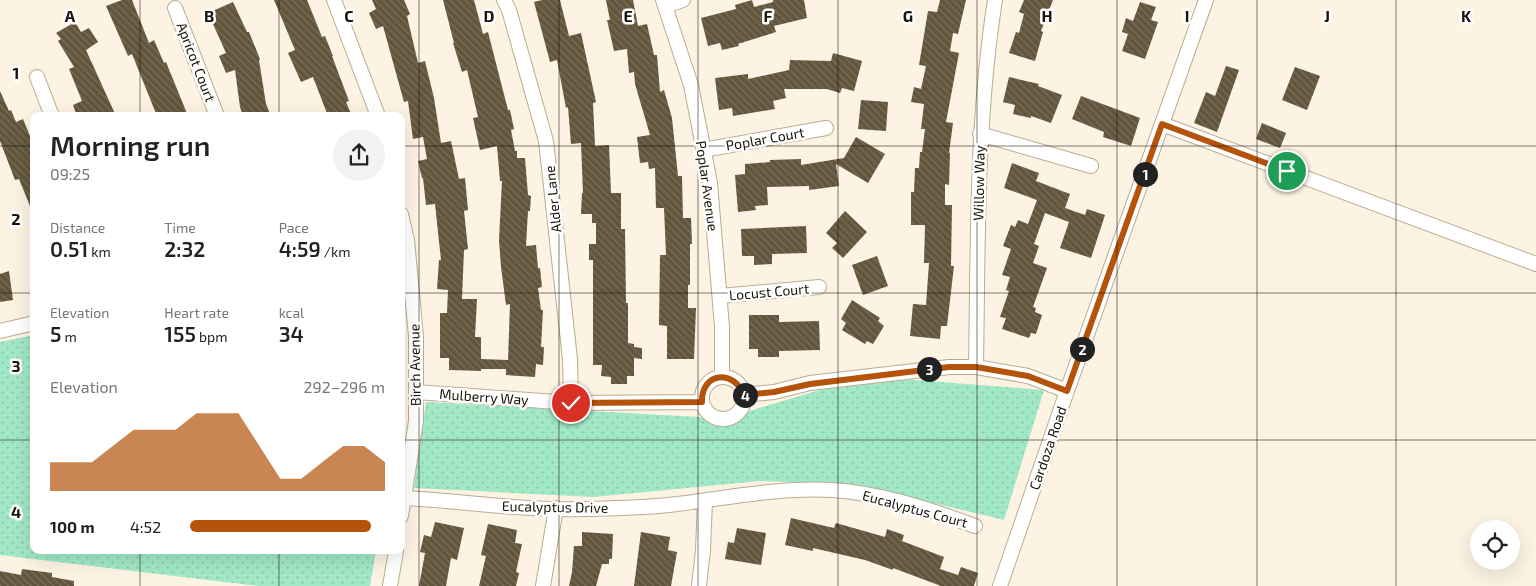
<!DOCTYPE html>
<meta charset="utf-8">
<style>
:root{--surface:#fff;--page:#f2f2f2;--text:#222;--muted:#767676;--accent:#b45309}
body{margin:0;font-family:"Exo 2",sans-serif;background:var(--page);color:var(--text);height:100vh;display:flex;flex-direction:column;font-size:19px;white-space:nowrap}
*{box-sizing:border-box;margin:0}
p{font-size:16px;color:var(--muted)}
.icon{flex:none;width:28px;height:28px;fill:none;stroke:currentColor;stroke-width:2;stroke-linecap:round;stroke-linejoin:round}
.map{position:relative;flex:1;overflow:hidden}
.panel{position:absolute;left:30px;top:112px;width:375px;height:442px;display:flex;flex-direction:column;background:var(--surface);border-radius:10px;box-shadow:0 5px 20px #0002}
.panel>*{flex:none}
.buttons{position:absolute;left:1470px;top:520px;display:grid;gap:10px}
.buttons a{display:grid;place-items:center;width:50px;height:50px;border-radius:50%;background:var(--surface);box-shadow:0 5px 20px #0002;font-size:25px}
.pin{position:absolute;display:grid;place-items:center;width:42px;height:42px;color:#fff;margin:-21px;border:2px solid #fff;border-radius:50%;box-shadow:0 1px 5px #0007}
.km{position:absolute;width:25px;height:25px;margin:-12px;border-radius:50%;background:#222;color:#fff;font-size:14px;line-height:25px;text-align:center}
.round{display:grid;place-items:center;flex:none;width:52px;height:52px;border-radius:26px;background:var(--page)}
.summary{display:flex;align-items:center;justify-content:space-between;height:85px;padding:0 20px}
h1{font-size:28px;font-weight:600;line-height:38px}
.figures{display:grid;grid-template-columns:repeat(3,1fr);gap:8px;height:85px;padding:5px 20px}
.figures div{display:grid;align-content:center}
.figures b{font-size:21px;font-weight:600}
.figures small{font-size:14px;font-weight:400}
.figures p{font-size:14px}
.chart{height:140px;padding:10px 20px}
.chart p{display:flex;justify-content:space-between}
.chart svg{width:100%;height:90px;margin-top:5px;fill:var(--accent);opacity:.7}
ul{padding:0 20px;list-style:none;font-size:16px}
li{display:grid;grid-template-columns:80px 60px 1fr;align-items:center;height:38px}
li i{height:12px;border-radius:6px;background:var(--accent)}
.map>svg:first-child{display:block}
.park{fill:url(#park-dots)}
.building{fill:url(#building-back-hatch)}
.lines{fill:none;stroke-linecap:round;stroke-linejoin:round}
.minor-casing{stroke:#bbac91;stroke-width:16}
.minor{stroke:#fff;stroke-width:14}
.route-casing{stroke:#fff;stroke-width:10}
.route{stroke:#b45309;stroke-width:6}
.grid{fill:none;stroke:#19140a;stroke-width:1;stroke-opacity:0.55}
.labels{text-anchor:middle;stroke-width:5;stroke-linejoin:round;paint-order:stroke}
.street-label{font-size:14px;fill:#19140a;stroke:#fff}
.grid-label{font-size:16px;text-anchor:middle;font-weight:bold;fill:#19140a;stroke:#fff;stroke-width:5;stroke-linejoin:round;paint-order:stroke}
</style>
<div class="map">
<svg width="1536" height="586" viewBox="0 0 1536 586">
<defs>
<pattern id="park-dots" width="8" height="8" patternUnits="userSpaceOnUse" patternTransform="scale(1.25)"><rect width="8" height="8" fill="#a1e8c6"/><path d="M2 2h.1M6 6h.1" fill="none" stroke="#8ac6a9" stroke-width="1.8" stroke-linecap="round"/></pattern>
<pattern id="building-back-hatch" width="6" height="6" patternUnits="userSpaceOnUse" patternTransform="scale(1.25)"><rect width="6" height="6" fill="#62553c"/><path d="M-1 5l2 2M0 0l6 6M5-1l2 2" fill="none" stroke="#786e5a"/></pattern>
</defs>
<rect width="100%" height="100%" fill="#fdf3e3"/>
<path class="park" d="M34,335V551H376L370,586H258L0,555V342Z
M902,379L1044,390L1004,520L858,485L760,481L593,497L414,488L426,402L699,417L720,425L732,423L749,411L820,390Z"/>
<path class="building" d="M122,0H132L149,43L154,40L164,63L166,62L188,116H157L132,54L128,56L106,6Z
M274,0H307L322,37L325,36L333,56H332L349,101L346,102L352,116H328L313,77L301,82L288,53L295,50Z
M372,0H404L410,14L407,16L418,63L425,61L434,98L441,143L451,141L459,179L465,178L468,210L464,211L468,249L464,250L462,299H477L475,337H481V359L508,360L510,304L506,305L501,267L499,240L502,181H500L497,146L480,150L473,118L478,117L467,70L462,72L453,43H454L443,0H474L483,34L488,32L508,110H510L514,129L511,130L515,151H517V158H525L528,195L531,196L530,211H528L526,246L536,245L538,268H540L542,287L538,288L541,310H543L541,347H544L543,365L536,364L535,377L506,375V369H481V371L449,370V358H440V313H447L448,290L437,289L439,260H441L435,204L426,205L423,178H422L418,161L427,159L423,137L413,139L408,101L404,102L383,26L376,29L369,13L376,9Z
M542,0H560L569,36L581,33L596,102L593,103L595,146L609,145L611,193H621V229H625L626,303H628V343L634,344V347L642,348V359L634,358V376H627V384H611V377L601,376L602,365H593V260H589V244H596V223H592V214H581L582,193H583L581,143L571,144L568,107L566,108L557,60L550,62L534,2Z
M606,0H633L638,26L647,24L654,55H657L660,92L664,90L672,118L678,176H682L683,218H691L692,244H690V285H688V308H696L694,359H667V326L659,325L660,255H666L664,208H656L655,168L649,169L648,162L640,163L637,137L650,135L635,84L634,72L629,73L627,49L614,51L607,20H610Z
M752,0L754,7L773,2V0H804L807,18L774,26L776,32L738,44L739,46L722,50L720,43L708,46L701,18L736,9L735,5Z
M940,0H966L958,34L953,33L950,51L959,53L946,122L953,123L949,153H950L949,185L945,184V205H952L951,266H954L947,326H941L940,339L910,336L913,304L926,305L929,263H924L925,225H911V192H914L915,168H919L920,152H922L925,129H921L924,104L911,102L914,87L921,89L926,66L919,65L928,11L937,12Z
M1024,0H1053L1041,31L1043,32L1035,61L1009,53L1016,32L1019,33L1024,14L1019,12Z
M233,2L247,32H249L260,59L259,60L266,104L271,116H243L240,107L235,70L226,73L219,56L226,53L208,13Z
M1140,2L1156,7L1151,20L1158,22L1145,59L1122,51L1128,34L1122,32L1126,18L1133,21Z
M75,22L81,32L89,28L98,42L86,50L116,116H77L73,105L82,101L69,69L74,67L58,41L61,39L56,33Z
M833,53L862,61L854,91L842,88L840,93L827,89H784L786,98L773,101L775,109L733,116L732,108L719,110L715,78L748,74V79L789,70L790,60L831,61Z
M1226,66L1239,70L1217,132L1194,123L1206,92L1215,96Z
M1295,67L1320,76L1307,110L1282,100Z
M1009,77L1039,84L1038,86L1062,95L1051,123L1031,116V118L1013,114L1015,105L1003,102Z
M0,91L9,111L11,110L16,122L23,119L34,146V216L19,179L15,180L0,141Z
M1081,96L1140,118L1131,146L1103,137L1104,132L1072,119Z
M861,100L888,102L886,131L858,129Z
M1262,123L1286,133L1280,148L1256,139Z
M856,137L885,154L868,183L836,164L839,186L809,190V186L767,187L768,205L755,206L756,210L738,212L735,175L745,174V164L770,162V160L801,159V165L844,158Z
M1012,163L1039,173L1036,181L1070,194L1065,208L1085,215L1087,209L1105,215L1091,258L1060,248L1069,222L1045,213L1034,244L1039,246L1033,263L1047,268L1033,307L1036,308L1035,312L1042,315L1036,334L1031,333L1029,338L1002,329L1006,318L1000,317L1009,291L1006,290L1010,277L1002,275L1011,249L1003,246L1011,225L1015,227L1018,220L1028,224L1037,200L1004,188Z
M845,211L867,232L843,258L832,248L837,243L826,233Z
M806,226L807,253L772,254V264L754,265V256H742L741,229Z
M877,256L888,286L863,295L852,265Z
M9,271L13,300L0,302V274Z
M852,300L880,318L878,321L884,326L873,344L867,341L865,344L842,330L846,323L841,319Z
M749,315H779V322L819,321L820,350L779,351V357H758V349H749Z
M791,518L834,528L836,523L885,537L887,529L904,535L902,541L944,557L940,569L958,575L961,567L978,573L974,586H941L893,568V570L865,560L813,548V551L785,545Z
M435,522L464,528L457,560L451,558L446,586H419L425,553L420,552L424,535L431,537Z
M488,524L517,530L515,543L522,544L516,572L519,573L516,586H479L486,556L481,555Z
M737,528L766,533L761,565L725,559L728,542L734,543Z
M582,532L613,534L612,559H609V564H602L596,586H569L572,572L574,546H582Z
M641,532L670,537L668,550L677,552L671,586H634Z
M22,569L52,573V577L74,581V586H0V571L21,575Z"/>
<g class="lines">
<defs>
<path id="minor" d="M334,0L378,116
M504,0L509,10L546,141L570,359L571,403
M663,0L691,85L710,183L722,327V377
M665,6L683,0
M175,8L217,116
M37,77L52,116
M1162,124L1536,264
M980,134L1091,166
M703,150L826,128
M401,214L407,240L416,336V421L401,516
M720,296L819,287
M0,331L34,323
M976,367C978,244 976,121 995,0
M702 398a21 21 0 1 1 42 0a21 21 0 1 1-42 0Z
M416,392L571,403L702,402
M744,395L774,392L810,383L949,367H976L1028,376L1067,391
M404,498C464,501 525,511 586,509C616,508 647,508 677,504C728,498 780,487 832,490C880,493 929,509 975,526
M390,586L396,551
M543,586L556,508
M699,586L703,550L705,501
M1000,586L1067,391L1206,0"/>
</defs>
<use href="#minor" class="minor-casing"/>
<use href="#minor" class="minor"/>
</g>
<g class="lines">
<defs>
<path id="route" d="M571,403L702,402C701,373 733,368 744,395L774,392L810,384L949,367H976L1028,376L1067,391L1162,124L1287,171"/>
</defs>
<use href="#route" class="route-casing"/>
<use href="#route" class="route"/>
</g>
<path class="grid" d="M140,0V116M279,0V116M419,0V586M559,0V586M698,0V586M838,0V586M977,0V586M1117,0V586M1257,0V586M1396,0V586M0,146H34M401,146H1536M0,293H34M401,293H1536M0,440H34M401,440H1536M140,551V586M279,551V586"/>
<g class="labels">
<g class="street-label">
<text transform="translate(196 62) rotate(69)" y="5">Apricot Court</text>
<text transform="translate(765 139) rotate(-10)" y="5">Poplar Court</text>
<text transform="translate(979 183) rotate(-89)" y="5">Willow Way</text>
<text transform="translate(707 186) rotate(82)" y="5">Poplar Avenue</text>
<text transform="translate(553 199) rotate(-96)" y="5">Alder Lane</text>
<text transform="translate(769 292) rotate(-5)" y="5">Locust Court</text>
<text transform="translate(415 365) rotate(-91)" y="5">Birch Avenue</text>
<text transform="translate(484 397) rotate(4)" y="5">Mulberry Way</text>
<text transform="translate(1048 448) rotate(-71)" y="5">Cardoza Road</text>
<text transform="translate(555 507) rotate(1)" y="5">Eucalyptus Drive</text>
<text transform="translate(915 509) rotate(15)" y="5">Eucalyptus Court</text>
</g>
</g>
<g class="grid-label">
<text x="70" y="22">A</text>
<text x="209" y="22">B</text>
<text x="349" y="22">C</text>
<text x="489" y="22">D</text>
<text x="628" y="22">E</text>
<text x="768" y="22">F</text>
<text x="908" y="22">G</text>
<text x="1047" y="22">H</text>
<text x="1187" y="22">I</text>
<text x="1327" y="22">J</text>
<text x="1466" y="22">K</text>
<text x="16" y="79">1</text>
<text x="16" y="225">2</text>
<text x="16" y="372">3</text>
<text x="16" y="518">4</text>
</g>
</svg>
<div class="buttons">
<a><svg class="icon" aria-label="locate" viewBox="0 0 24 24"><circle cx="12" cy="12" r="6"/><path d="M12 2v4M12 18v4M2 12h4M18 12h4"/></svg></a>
</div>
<div class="pin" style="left:1287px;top:171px;background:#1e9e55"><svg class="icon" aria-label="arrive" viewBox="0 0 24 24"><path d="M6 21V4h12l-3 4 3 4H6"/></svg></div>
<div class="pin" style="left:571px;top:403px;background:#d93025"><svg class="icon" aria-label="check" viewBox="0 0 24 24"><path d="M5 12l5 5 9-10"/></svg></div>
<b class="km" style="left:1145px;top:174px">1</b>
<b class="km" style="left:1082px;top:349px">2</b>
<b class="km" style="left:929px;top:369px">3</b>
<b class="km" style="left:745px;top:395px">4</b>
<section class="panel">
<div class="summary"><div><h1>Morning run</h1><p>09:25</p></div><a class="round"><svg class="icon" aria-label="share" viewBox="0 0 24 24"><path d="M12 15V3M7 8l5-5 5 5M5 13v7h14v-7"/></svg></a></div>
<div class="figures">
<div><p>Distance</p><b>0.51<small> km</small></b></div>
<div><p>Time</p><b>2:32</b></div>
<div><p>Pace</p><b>4:59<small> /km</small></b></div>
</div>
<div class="figures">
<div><p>Elevation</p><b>5<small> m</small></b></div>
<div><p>Heart rate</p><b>155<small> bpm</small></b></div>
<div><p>kcal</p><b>34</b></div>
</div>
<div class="chart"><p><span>Elevation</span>292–296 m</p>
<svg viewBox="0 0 160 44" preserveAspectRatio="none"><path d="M0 44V30L10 30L20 30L30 22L40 14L50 14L60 14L70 6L80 6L90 6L100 22L110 38L120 38L130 30L140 22L150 22L160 30V44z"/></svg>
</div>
<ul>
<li><b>100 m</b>4:52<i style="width:93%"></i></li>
</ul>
</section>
</div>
